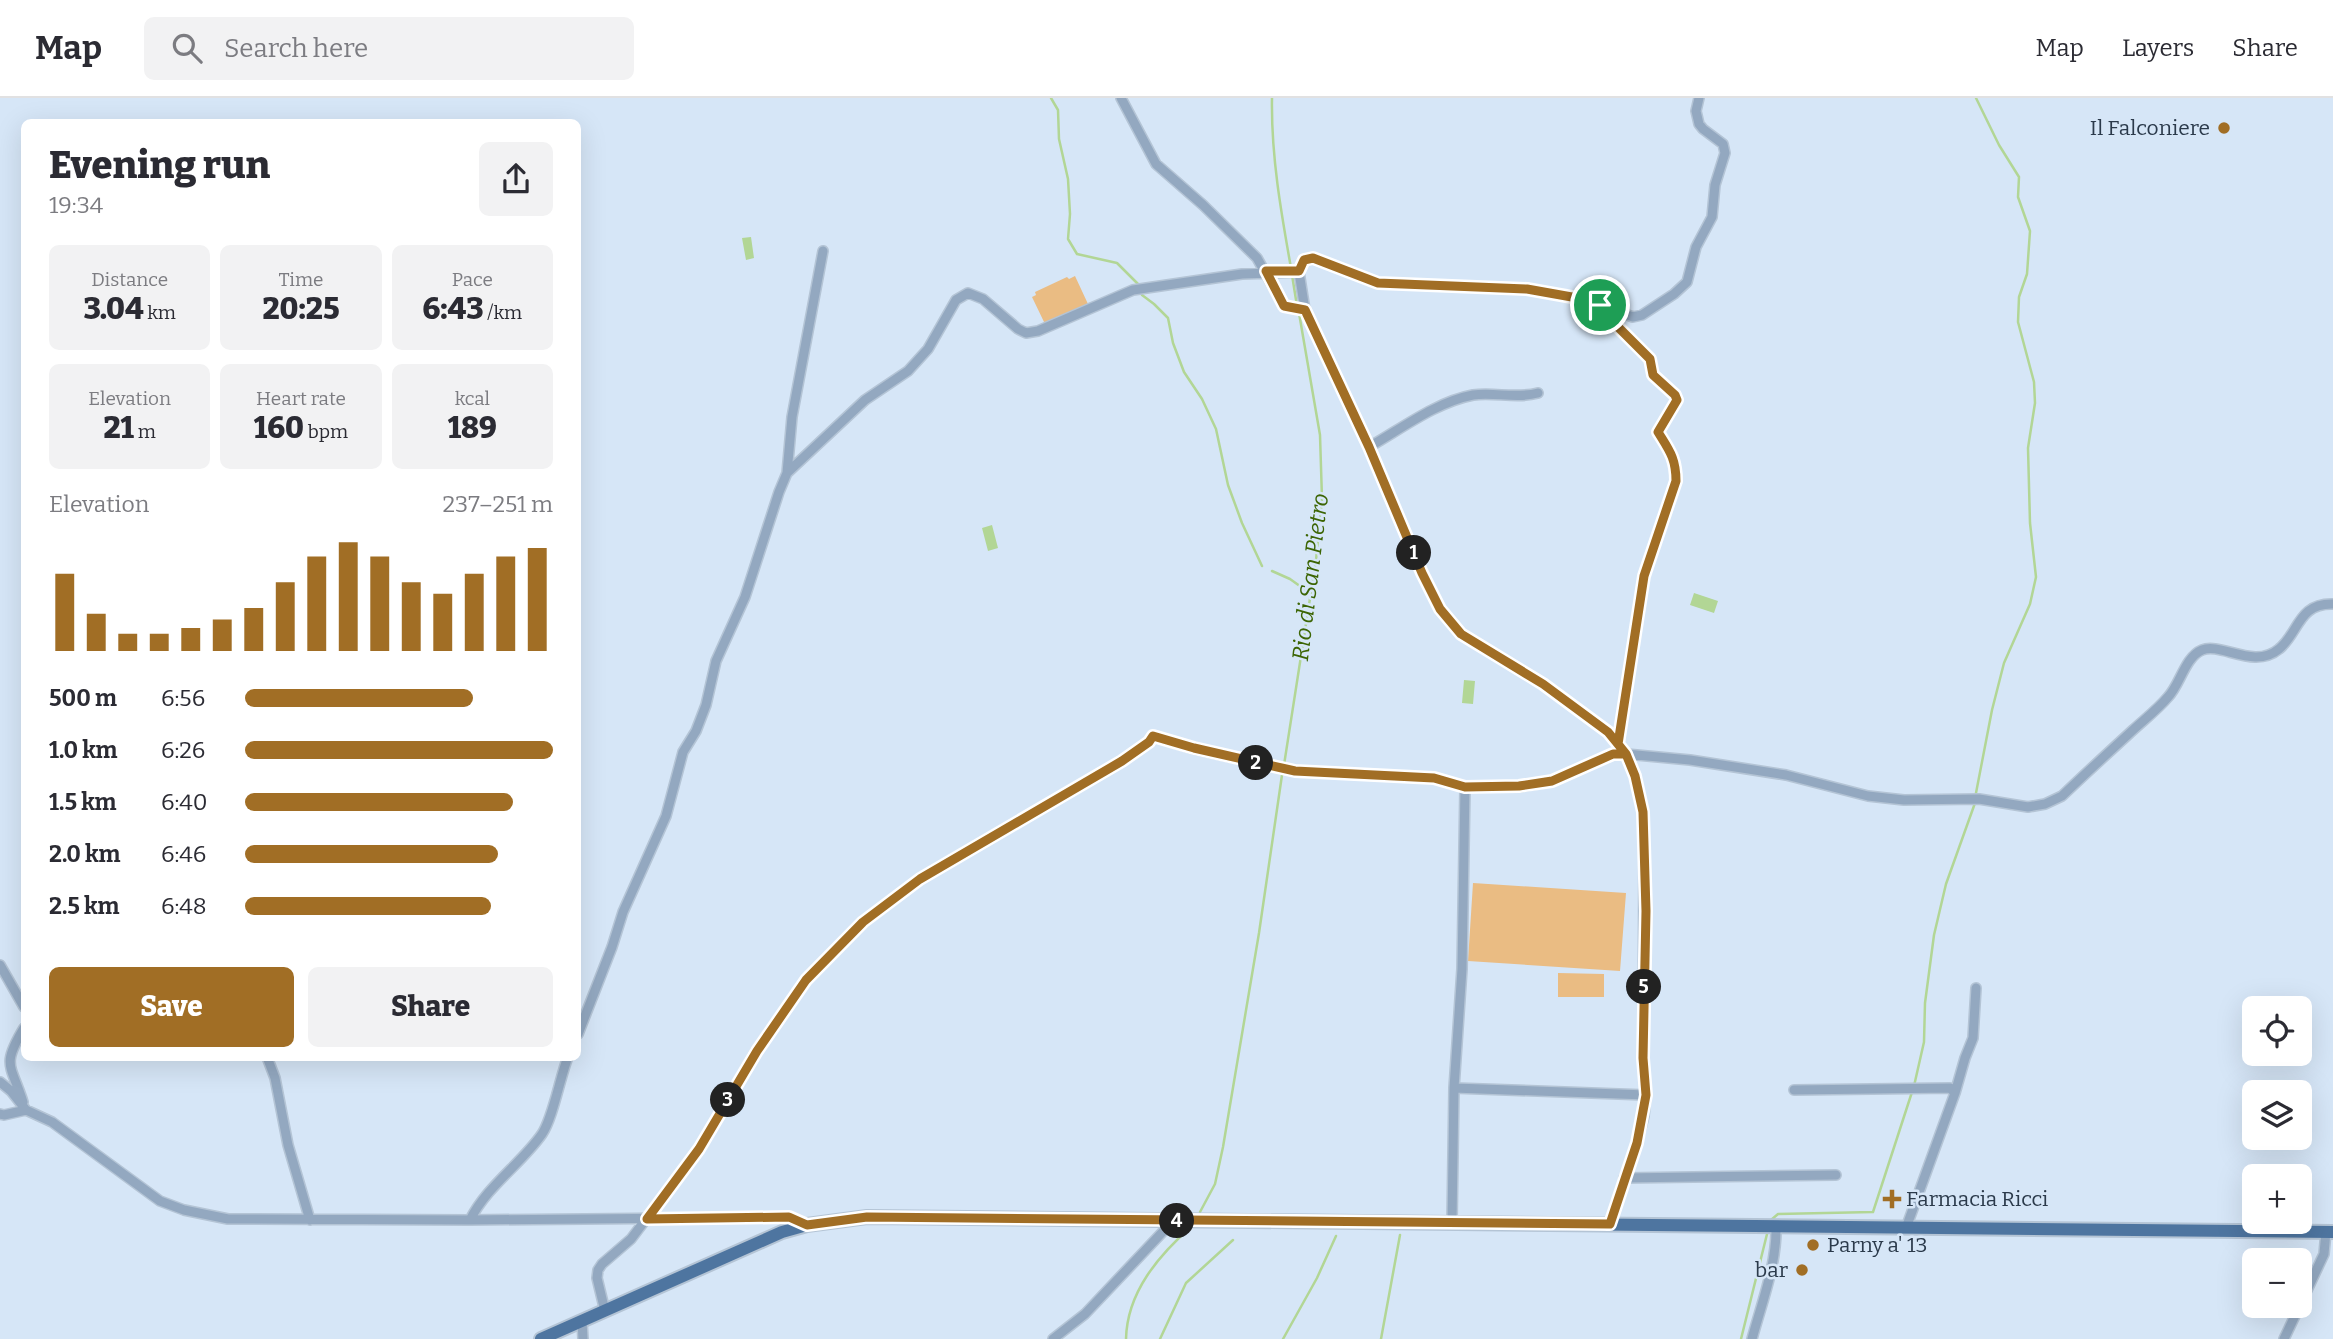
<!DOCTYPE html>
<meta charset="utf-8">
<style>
:root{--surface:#fff;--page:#f2f2f3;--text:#2b2b33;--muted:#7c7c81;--line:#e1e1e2;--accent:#a16e25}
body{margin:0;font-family:Bitter,serif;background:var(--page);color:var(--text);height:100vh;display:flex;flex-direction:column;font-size:26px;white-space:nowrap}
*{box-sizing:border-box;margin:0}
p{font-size:23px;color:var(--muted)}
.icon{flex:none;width:38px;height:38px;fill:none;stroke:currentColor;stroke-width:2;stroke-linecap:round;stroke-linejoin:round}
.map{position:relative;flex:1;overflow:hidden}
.panel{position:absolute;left:21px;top:21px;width:560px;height:942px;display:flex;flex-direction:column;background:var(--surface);border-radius:10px;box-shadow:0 7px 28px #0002}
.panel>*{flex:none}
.tools{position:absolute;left:2242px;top:898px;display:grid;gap:14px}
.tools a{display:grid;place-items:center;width:70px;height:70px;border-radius:10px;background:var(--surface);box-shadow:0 7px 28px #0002;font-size:35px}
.pin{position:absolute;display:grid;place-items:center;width:60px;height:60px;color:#fff;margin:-30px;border:4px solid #fff;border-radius:50%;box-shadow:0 2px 7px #0007}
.km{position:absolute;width:35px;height:35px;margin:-18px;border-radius:50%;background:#222;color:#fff;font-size:19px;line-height:35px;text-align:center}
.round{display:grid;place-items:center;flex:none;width:74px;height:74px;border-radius:10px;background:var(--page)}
.overview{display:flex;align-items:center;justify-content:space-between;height:119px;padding:0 28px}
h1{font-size:38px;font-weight:800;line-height:52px}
.figures{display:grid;grid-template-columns:repeat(3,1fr);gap:10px;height:119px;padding:7px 28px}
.figures div{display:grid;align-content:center;border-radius:10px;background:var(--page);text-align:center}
.figures b{font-size:30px;font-weight:800}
.figures small{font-size:19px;font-weight:400}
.figures p{font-size:19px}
.chart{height:196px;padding:14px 28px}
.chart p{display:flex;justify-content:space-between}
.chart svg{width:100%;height:126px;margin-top:7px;stroke:var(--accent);stroke-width:6}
.action{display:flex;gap:14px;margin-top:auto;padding:14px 28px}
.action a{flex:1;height:80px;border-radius:10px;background:var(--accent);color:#fff;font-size:28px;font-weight:800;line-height:80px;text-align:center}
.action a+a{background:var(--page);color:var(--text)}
ul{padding:0 28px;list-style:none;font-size:23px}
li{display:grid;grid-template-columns:112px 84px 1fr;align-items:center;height:52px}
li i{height:18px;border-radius:9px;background:var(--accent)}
header{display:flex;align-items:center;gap:42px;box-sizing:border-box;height:98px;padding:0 35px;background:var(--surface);border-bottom:2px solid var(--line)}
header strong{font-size:33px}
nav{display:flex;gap:38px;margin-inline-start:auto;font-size:24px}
.search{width:490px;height:63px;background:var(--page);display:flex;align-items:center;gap:18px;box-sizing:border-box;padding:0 24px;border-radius:10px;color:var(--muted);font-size:26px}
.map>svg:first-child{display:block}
.green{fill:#eabc83}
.water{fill:#b2d695}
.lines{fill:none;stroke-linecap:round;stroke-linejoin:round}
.stream{stroke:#b2d695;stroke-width:2.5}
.minor-casing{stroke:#b4c4d5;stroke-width:12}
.major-casing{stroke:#b4c4d5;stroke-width:16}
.minor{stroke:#93a8c0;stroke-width:9}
.major{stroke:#4e75a0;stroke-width:12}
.route-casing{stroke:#fff;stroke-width:14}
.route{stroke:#a16e25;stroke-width:9}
.poi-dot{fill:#a16e25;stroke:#d6e6f7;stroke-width:2.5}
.labels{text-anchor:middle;stroke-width:5;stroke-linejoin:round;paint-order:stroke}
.poi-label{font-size:21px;fill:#2b3a4b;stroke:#d6e6f7;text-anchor:end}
.water-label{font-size:23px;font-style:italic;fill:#3c6504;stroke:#d6e6f7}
</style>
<header>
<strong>Map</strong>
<div class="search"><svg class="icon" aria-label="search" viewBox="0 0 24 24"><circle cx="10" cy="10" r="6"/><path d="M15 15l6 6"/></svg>Search here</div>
<nav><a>Map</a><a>Layers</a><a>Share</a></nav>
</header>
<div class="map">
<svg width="2333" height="1241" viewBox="0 0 2333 1241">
<rect width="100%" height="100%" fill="#d6e6f7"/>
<path class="green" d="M1075,178L1088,206L1045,226L1032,199L1036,197L1035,194L1067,179L1069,181Z
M1473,785L1626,795L1620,873L1468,863Z
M1558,875L1604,876V899H1558Z"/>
<path class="water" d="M751,139L754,160L746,162L742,140Z
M992,427L998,450L988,453L982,430Z
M1694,495L1718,503L1714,515L1690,507Z
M1464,582L1475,583L1473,606L1462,605Z"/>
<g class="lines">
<path class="stream" d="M1051,0L1058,12L1059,41L1068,81L1070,116L1068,141L1077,156L1117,165L1139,187
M1272,0C1271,57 1281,114 1291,170
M1292,177L1297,208
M1141,194L1142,197L1154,206L1168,220L1173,245L1184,274L1202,301L1216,331L1228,387L1242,425L1262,468
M1272,473L1290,481L1311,496
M1284,667L1316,462L1322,401L1320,337L1299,215
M1976,695L1992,612L2004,565L2030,506L2036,479L2030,425L2028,350L2035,305L2034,284L2018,224L2019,199L2027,176L2030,133L2018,99L2019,79L1999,47L1976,0
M1914,988L1924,944L1925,905L1934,837L1946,786L1975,705
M1200,1114L1215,1086L1223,1049L1259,835L1282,677
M1771,1122L1778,1116L1873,1114L1912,994
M1126,1241C1127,1194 1159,1157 1192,1128
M1160,1241L1186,1185L1233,1142
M1283,1241L1317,1180L1336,1138
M1381,1241L1400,1137
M1741,1241L1768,1132"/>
<defs>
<path id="minor" d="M1121,0L1156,66L1203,107L1257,160L1284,208L1305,212L1369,349L1422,475L1440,511L1461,536L1543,586L1608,634L1626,656L1635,678L1643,714L1644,759L1643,960L1646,997L1644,1018L1637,1045L1610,1126
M1601,209L1611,222L1650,261L1653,277L1675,297L1677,302L1658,334C1669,352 1676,360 1676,383L1644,478L1618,646
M1305,212L1299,174L1304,162L1313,160L1378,185L1527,191L1583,201L1633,219L1642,217L1674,196L1687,184L1696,149L1712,119L1715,87L1725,55L1723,46L1703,31L1699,26L1696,13L1699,0
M1369,349C1401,331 1436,304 1473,297C1495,294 1516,301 1538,295
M787,375L792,319L823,153
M0,867L24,909
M578,936L612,849L623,814L666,718L683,654L696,633L706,607L716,563L745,499L779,394L787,375L865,302L908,273L928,251L956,202L968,195L983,201L1018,231L1026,235L1038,233L1133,192L1242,176L1299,174
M267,959L275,980L288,1047L310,1122
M0,984L11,993L26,1012L52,1024L160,1103L184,1112L228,1121L470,1122L789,1119L807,1127
M1454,990L1462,871L1465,689
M1794,992L1950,990L1955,995L1906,1130
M1955,995L1965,960L1973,940L1976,890
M23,1004C11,966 1,968 24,930
M0,1016L4,1017L26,1012
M1624,1080L1836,1077
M470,1122C487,1088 521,1066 542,1036C553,1020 560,979 568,959
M1452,1124L1454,990L1646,997
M605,1213L597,1180L598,1172L602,1166L631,1141L699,1051L756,953L806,882L864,824L920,781L1122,663L1149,644L1153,638L1194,651L1295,673L1434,680L1465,689H1519L1552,683L1613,656H1626L1690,662L1786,677L1868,698L1904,702L1979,701L2028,709L2045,706L2062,698C2086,675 2109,654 2133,632C2145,621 2158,611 2168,599C2180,587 2185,559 2202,552C2221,544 2254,572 2279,551C2299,535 2298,505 2333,506
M582,1223L583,1241
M1053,1241L1085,1216L1173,1123
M1752,1241C1762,1204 1777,1166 1776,1128
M2284,1241L2324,1156L2326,1133"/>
<path id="major" d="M541,1241L782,1134L807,1127L867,1119L2333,1134"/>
</defs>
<use href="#minor" class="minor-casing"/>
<use href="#major" class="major-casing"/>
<use href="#minor" class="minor"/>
<use href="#major" class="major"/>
</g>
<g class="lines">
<defs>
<path id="route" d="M1600,207L1583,201L1527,191L1378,185L1313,160L1304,162L1299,173H1266L1284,208L1305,212L1369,349L1422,475L1440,511L1461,536L1543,586L1608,634L1626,656H1613L1552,683L1519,688L1465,689L1434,680L1295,673L1194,650L1153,638L1149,644L1122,663L920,781L863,824L806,882L757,953L699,1051L647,1121L789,1119L807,1127L867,1119L1610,1126L1637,1045L1646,997L1643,960L1646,813L1643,714L1635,678L1626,656L1618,646L1644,478L1676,383C1676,360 1669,352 1658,334L1677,302L1675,297L1653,277L1650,261L1611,222L1600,207"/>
</defs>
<use href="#route" class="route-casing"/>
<use href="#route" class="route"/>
</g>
<g class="poi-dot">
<circle cx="2224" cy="30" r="7"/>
<path d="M1888.5 1090.5h7v7h7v7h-7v7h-7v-7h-7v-7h7z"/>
<circle cx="1813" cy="1147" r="7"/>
<circle cx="1802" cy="1172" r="7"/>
</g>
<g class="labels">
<g class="poi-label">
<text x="2210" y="37">Il Falconiere</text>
<text x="1906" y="1108" text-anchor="start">Farmacia Ricci</text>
<text x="1827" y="1154" text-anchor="start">Parny a' 13</text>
<text x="1788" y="1179">bar</text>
</g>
<g class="water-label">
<text transform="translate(1310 479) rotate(-83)" y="8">Rio di San Pietro</text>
</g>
</g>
</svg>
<div class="tools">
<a><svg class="icon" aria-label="locate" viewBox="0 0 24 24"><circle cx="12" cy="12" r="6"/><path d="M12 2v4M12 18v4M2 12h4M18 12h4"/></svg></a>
<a><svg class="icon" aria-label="layers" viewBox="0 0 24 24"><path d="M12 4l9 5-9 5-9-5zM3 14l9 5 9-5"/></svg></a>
<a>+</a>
<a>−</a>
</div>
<div class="pin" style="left:1600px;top:207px;background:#1e9e55"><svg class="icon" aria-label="arrive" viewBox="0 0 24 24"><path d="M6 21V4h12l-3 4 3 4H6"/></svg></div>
<b class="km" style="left:1414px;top:455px">1</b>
<b class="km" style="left:1256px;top:665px">2</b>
<b class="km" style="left:728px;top:1002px">3</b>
<b class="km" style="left:1177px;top:1123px">4</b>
<b class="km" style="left:1644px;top:889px">5</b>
<section class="panel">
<div class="overview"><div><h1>Evening run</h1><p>19:34</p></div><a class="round"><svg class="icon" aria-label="share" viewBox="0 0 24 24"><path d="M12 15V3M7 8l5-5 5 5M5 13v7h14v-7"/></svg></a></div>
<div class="figures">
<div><p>Distance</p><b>3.04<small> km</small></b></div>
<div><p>Time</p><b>20:25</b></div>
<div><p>Pace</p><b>6:43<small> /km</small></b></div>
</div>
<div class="figures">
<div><p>Elevation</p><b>21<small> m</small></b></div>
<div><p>Heart rate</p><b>160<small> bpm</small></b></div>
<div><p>kcal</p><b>189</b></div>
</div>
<div class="chart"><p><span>Elevation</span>237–251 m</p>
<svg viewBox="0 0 160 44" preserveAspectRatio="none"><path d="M5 44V17M15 44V31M25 44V38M35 44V38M45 44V36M55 44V33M65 44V29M75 44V20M85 44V11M95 44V6M105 44V11M115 44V20M125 44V24M135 44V17M145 44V11M155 44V8"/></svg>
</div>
<ul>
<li><b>500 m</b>6:56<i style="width:74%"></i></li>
<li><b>1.0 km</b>6:26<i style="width:100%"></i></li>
<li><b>1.5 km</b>6:40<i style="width:87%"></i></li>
<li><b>2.0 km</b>6:46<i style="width:82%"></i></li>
<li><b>2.5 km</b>6:48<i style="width:80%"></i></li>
</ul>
<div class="action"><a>Save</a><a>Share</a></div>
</section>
</div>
